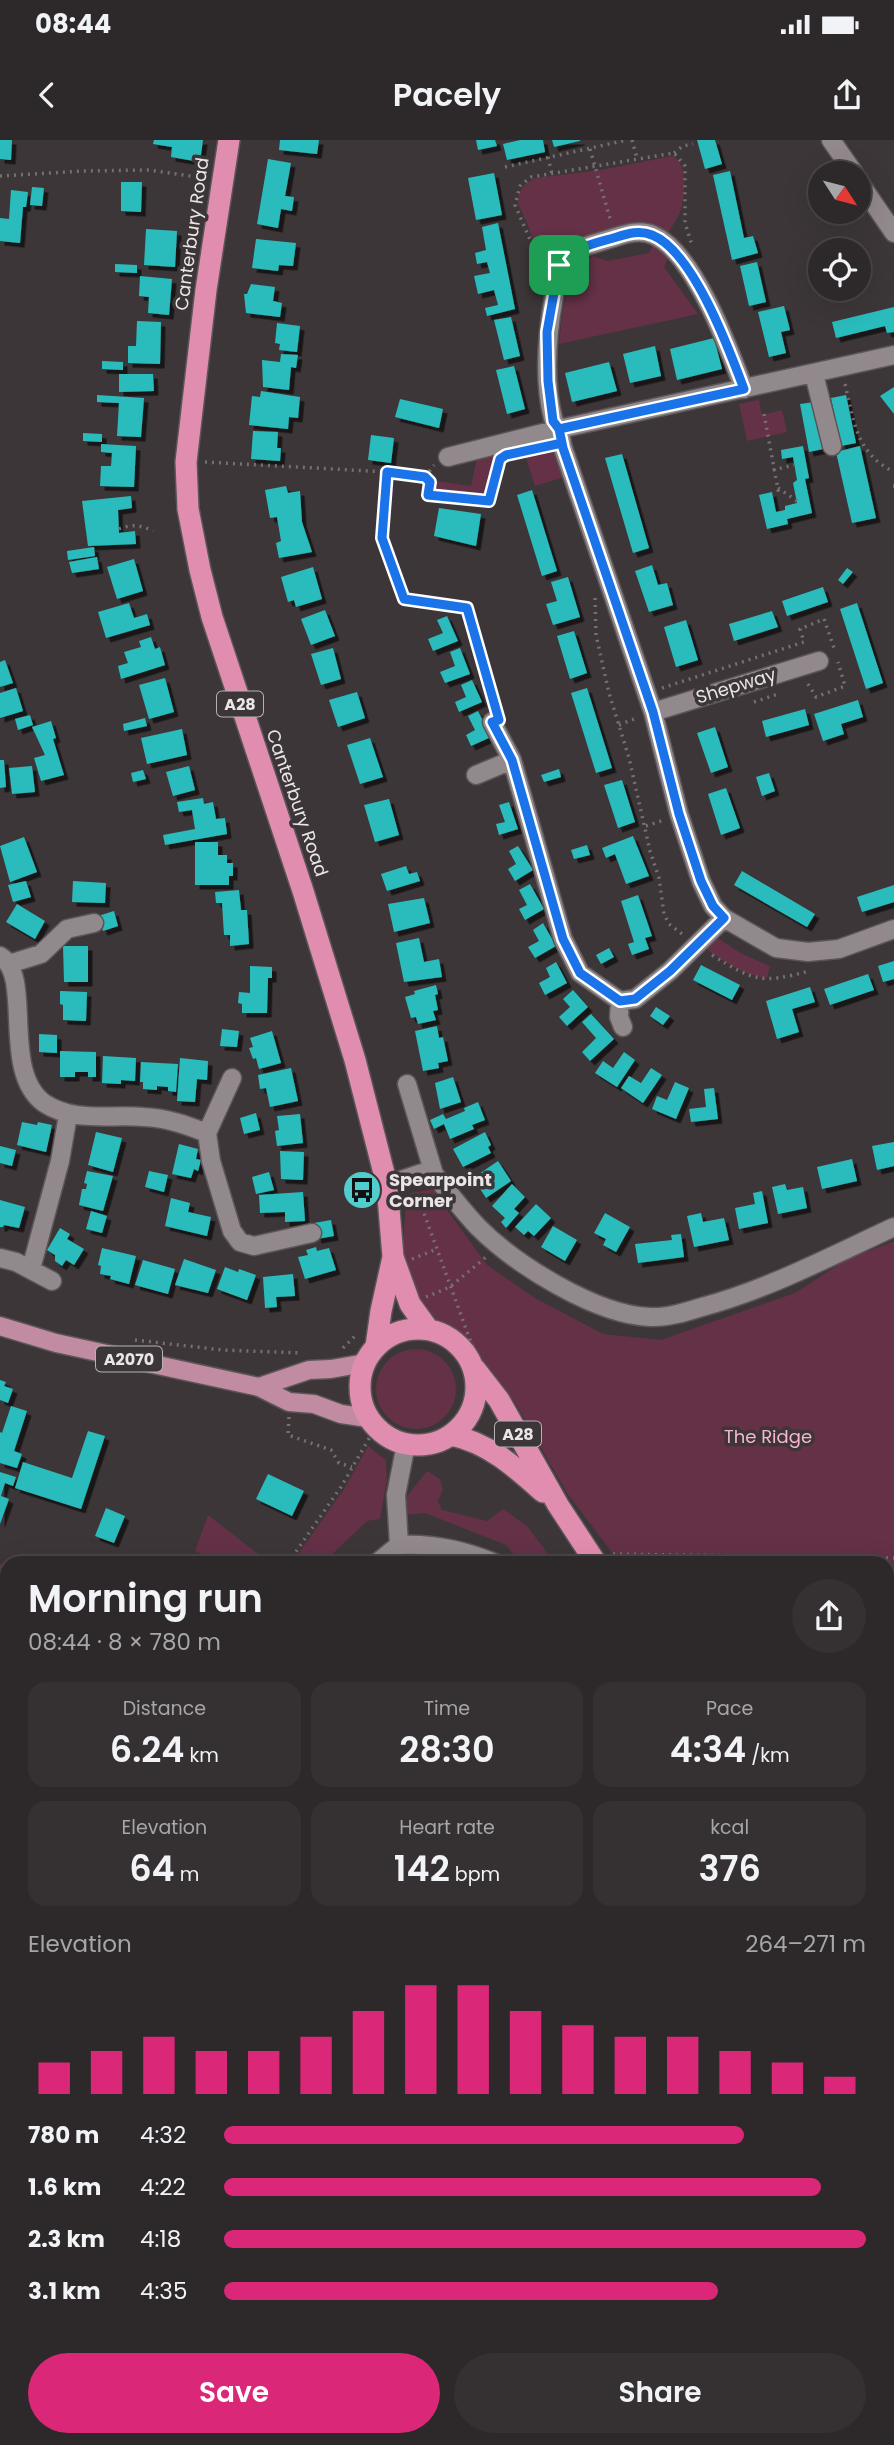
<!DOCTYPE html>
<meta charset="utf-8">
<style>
:root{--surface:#2d282a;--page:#353032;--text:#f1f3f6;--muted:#a7a6a8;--line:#484447;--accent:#db2777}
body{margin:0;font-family:Poppins,sans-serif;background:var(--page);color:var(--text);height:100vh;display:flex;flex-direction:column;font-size:26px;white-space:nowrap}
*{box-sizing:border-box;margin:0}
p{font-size:23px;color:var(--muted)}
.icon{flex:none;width:38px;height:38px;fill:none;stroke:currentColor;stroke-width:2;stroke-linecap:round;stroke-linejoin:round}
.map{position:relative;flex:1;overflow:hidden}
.panel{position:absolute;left:0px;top:1416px;width:894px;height:891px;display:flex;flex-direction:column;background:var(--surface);border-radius:21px 21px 0 0;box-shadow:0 7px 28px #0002,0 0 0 2px var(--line)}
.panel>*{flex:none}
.needle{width:46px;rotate:126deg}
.controls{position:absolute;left:808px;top:21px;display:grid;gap:14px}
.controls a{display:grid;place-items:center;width:63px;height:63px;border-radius:50%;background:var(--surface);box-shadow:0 7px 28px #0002,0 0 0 2px var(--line);font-size:35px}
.pin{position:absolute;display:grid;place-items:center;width:60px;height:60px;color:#fff;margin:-30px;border-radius:14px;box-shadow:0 4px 10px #0006}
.round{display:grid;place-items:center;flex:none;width:74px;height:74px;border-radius:37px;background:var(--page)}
.head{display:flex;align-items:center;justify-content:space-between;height:119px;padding:0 28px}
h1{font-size:38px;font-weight:600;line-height:52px}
.figures{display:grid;grid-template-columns:repeat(3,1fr);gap:10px;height:119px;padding:7px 28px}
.figures div{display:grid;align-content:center;border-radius:18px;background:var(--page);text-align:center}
.figures b{font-size:35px;font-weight:600}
.figures small{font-size:19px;font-weight:400}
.figures p{font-size:19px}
.chart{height:196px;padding:14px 28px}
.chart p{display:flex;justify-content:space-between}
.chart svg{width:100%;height:126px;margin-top:7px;stroke:var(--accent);stroke-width:6}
.cta{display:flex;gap:14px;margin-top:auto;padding:14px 28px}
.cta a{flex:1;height:80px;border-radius:42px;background:var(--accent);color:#fff;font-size:28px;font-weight:600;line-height:80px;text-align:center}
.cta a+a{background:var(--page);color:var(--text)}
ul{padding:0 28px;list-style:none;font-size:23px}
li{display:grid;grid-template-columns:112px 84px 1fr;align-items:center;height:52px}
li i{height:18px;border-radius:9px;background:var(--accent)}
.status{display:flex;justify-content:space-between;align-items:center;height:49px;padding:0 35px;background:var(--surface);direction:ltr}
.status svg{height:19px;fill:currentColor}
header{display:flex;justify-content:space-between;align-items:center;height:91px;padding:0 28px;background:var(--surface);font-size:32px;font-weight:600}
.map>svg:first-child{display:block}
.built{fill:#4a3d42}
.green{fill:#643147}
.building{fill:#2bbbbc;filter:url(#shadow)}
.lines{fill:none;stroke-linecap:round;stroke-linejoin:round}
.minor-casing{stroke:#5b5557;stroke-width:21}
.major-casing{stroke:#5b5557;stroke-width:21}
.highway-casing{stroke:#5b5557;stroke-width:24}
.path{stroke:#757071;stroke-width:3.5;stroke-dasharray:2 5;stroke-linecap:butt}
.minor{stroke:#91898c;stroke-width:18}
.major{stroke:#c18ba1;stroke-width:18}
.highway{stroke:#e18daf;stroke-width:21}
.route-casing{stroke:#fff;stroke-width:14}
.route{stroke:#1a73e8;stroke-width:9}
.labels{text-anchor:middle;stroke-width:7;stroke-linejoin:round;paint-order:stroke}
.shield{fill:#3c3638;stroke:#b6b1b2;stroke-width:2}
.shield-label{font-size:16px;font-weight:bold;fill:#eae6e7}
.street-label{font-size:18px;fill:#eae6e7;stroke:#3c3638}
.poi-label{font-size:18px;font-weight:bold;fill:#eae6e7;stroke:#3c3638;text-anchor:start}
.park-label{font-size:18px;fill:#f9b4cf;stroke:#3c3638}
</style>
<div class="status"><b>08:44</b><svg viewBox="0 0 49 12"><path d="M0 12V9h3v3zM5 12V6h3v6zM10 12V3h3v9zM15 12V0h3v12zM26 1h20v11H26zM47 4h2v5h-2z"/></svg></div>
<header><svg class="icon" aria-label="back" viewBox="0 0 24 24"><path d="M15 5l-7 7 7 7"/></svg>Pacely<svg class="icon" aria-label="share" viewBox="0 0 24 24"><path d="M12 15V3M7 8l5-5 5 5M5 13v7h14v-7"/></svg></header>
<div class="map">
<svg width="894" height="2305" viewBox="0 0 894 2305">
<defs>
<filter id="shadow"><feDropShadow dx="4.5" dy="4.5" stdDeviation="0" flood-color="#0009"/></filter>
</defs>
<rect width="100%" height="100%" fill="#3c3638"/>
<path class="built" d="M887,2078L894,2080V2290L887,2293Z"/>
<path class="green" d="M672,16C687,21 685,52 682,66C680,75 672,86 667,95L624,88L567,105L554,124L541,125L528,85L518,64L519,53L525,44L535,38L601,30Z
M653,105L669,116L664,127L698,174L559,204C563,173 563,133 593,116L607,121L649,113Z
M759,260L762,275L782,270L787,292L747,301L739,264Z
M553,306L564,337L535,346L524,312Z
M511,307C492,319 493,337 489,357L432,351L435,341L471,346L477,318Z
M716,797L742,814L770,826L767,838C746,836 722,821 705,808Z
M432,1049L487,1125L535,1158L603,1194L661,1200L795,1153L846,1120L894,1101V1539L887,1542V1423H620L567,1353L516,1264L461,1195L422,1171L403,1111L406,1054Z
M376 1249a40 40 0 1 1 80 0a40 40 0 1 1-80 0Z
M368,1306L386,1320L387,1340L380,1379L367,1381L323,1423H292L344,1349Z
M427,1331L440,1339L443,1350L438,1361L442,1370L487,1381L503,1369L527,1386L555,1423H521L506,1405L425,1373L407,1375V1356Z
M208,1375L270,1423H220L195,1411Z
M0,1424L7,1426V1518L0,1514Z"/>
<path class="building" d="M0,0H12L11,20L0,19Z
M154,0H203L200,22L171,17L172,7L153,4Z
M280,0H319L317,14L279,10Z
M476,0H495L497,6L478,10Z
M520,0H543L545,12L507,20L503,4Z
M552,0H580V1L554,7Z
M697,0H715L722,24L705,29Z
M268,19L291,23L285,56L294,57L292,71L281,69L278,88L257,84Z
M730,31L744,98L753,96L758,113L732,120L713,35Z
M494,33L502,75L476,80L468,38Z
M121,42H142L141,72L121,71Z
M32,47L44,48L42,66L30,65Z
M11,50L28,52L26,67H23L20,103L0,101V78L9,79Z
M498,83L515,169L487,176L485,168L498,165L494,150L478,154L474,136L490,133L487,122L477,124L475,113L486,110L482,87Z
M146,89L177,91L175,127L144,125Z
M256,99L296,103L293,126L279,125L278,131L252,128Z
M757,122L766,162L749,166L740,126Z
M115,124L137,125V133L115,132Z
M140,136L172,139L169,175L148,173L149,157L139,156Z
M251,144L275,147L273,161L282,163L280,177L246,173L244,154H247Z
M784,166L790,190L781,192L786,213L769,217L758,172Z
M894,167V192L887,193L885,186L836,198L832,182Z
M511,177L520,216L504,220L494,180Z
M137,181L161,182L160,224L128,223V206H136Z
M277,183L300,186L297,212L279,210L280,204L275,203Z
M714,198L722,229L677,240L670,209Z
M655,206L661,236L630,243L623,214Z
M281,214L298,215L296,228L291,227L289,250L263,247L262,220L280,222Z
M102,221L123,222V230L102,229Z
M609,222L617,251L572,262L565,233Z
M514,226L525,269L507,274L496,230Z
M119,234H153L154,251L119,252Z
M894,247V274L880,256Z
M261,251L300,257L298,278L289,277L288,289L249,285L252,256L260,257Z
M97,255L144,258L141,297L117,296L119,263L97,262Z
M846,255L856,303L841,306L831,258Z
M400,259L443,269L439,288L395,277Z
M814,262L823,309L809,312L800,264Z
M253,291L278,292L277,308H281L280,321L251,319Z
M83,293L102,294V302L83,301Z
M371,295L394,298L391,323L368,320Z
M101,304L136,306L134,347L100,346L101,326H111L112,313L101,312Z
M803,306L809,338L805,339L812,373L787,379L788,384L767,389L759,355L772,352L776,372L785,370V366L797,363L793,343L797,340L793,317L782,319L781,310Z
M860,306L876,378L852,383L836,312Z
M622,314L649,408L633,413L605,318Z
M286,346L288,353L300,351L302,382L312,412L279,418L276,403L281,401L277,377L270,378L265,350Z
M532,350L557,431L542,436L517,355Z
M131,356L132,368L118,370L119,393L135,391L136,404L88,406L82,361Z
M439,368L481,374L476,406L434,396Z
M94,407L95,416L68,420L67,411Z
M97,417L99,429L72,433L69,422Z
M134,419L143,451L117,459L107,427Z
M652,425L658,445L667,443L673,465L649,472L635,431Z
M313,427L322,459L296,467L294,460L288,462L281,437Z
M847,428L853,432L843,444L838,440Z
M568,437L580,477L553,485L546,464L557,461L551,442Z
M823,447L828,462L787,476L782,461Z
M129,463L134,478L147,474L150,485L106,498L98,472Z
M857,463L883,543L866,549L840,469Z
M325,470L335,496L311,505L301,479Z
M772,471L778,487L734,501L729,484Z
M447,476L458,501L433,511L428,499L443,493L437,480Z
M686,480L698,520L676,527L664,487Z
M574,491L587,533L570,539L557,496Z
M151,497L155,509L160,507L165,525L121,539L118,526L128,523L124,512L141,507L139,501Z
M333,508L341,539L321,545L311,514Z
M460,508L470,534L445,543L440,532L455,526L450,512Z
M5,520L13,543L0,547V522Z
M165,538L174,572L149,579L139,545Z
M472,540L482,562L459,572L455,562L466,557L461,545Z
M16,548L23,571L0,578V553Z
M587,548L612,628L596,633L571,553Z
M357,552L365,578L338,587L329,560Z
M858,560L863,577L841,584L844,594L823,601L814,574Z
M805,569L809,585L766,597L762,581Z
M478,571L491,597L471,606L466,595L475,590L468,576Z
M30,575L33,585L18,590L15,579Z
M145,578L147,586L124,591L123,584Z
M51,581L56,598L53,599L64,635L41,641L34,618L45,615L32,587Z
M715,587L728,627L711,633L697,593Z
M182,589L187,615L147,624L141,598Z
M370,598L383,637L360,644L347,605Z
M0,620H4L6,647L0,648Z
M32,626L35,652L12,654L9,628Z
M189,626L195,650L173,656L166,632Z
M559,629L561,637L544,642L541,635Z
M143,630L146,639L133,642L131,633Z
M769,633L775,651L762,656L756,637Z
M622,640L635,682L618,688L604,645Z
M726,648L740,688L721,695L708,654Z
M203,658L204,664L213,662L216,679L225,678L227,694L165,705L163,695L195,689L192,670L179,672L177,662Z
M389,659L399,695L375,702L364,665Z
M509,662L518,689L499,695L496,684L505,682L499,665Z
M633,696L649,736L626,744L615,714L606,718L602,708Z
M24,697L37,732L10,742L0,706Z
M195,702H218V715H227V723H233V736H229V745H195Z
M587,705L590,715L574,719L571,710Z
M518,706L533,730L515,741L508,729L516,724L509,711Z
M406,726L409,734L417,732L420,741L387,751L381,734Z
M742,731L815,774L807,787L734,745Z
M26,741L31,757L13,762L8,745Z
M73,741L106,743L105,763L72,762Z
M530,744L544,769L525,780L519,769L527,765L519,750Z
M894,745V762L862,772L857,757Z
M239,750L241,770H247L249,804L230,806V795H224L222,763H216L215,752Z
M638,755L652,796L645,798L649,809L632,815L628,804L634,802L621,761Z
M424,758L430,783L394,792L388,764Z
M17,764L45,781L35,799L6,782Z
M114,771L118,786L103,791L98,776Z
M543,783L556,806L535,818L528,807L539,801L533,790Z
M419,798L424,822L439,819L442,837L404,842L396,803Z
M63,806H88V842H64Z
M609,808L614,817L601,824L596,815Z
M894,821V839L883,842L878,826Z
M556,822L567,843L545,855L539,843L550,837L546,828Z
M701,825L740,845L732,860L693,840Z
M250,826L272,827V838H268L267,873H242V864L238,863L239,852L250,853Z
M868,834L874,850L830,865L824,849Z
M436,845L438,854L435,855L438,870L433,871L436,880L418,884L416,877L411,878L405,857L415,854L414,851Z
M810,847L815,862L792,869L799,892L777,899L766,861Z
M573,850L588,867L567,886L559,877L570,867L563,859Z
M60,851L87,852L86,881L63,880V865L60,864Z
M656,867L670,876L663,885L650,876Z
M591,874L614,899L590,921L582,912L596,898L582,882Z
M437,886L439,898L443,897L448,921L438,923L439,928L423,931L415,891Z
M222,889L239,891L237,907L220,906Z
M272,891L281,923L259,929L256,918L253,919L249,908L253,907L250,898Z
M39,894L57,895V913L39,912Z
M60,911L96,912V937H88V932H75V937H60Z
M624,912L635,920L617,947L595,933L603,921L613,928Z
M103,916L136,918L135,941L121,940V944L102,943Z
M180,918L208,921L207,940L197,939L195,962L177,961Z
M141,922L178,924L176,952L168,951V947L157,946V950L143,949V942H140Z
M291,928L298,961L270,967L266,948L260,949L258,935Z
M651,928L662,935L643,963L621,948L629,936L641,943Z
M453,937L461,962L440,969L435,943Z
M675,942L689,948L676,979L652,969L657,956L667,960Z
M714,948L718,979L691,982L689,969L706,967L704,949Z
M478,962L485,980L472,985L474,989L450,999L444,984L434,989L430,980L443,974L446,979L465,971L464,968Z
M256,973L260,990L244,994L240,978Z
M300,974L303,1003L277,1006L275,991L279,990L277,976Z
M22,982L37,985L38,982L52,985L46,1012L17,1005Z
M96,992L122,998L113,1032L88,1025Z
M485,992L491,1005L488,1007L491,1013L463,1027L453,1009Z
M894,1002V1026L877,1030L872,1006Z
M179,1004L198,1009L196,1019L201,1020L198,1031L194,1029L191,1038L172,1034Z
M0,1006L16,1010L12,1026L0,1023Z
M280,1011L304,1012L303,1040L281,1039Z
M852,1019L857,1041L822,1049L817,1027Z
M498,1021L511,1041L486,1058L473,1038Z
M87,1031L113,1036L103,1071L79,1065L82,1049H86L87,1044L84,1043Z
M149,1031L168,1035L164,1052L145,1047Z
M269,1032L274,1050L256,1054L252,1037Z
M512,1044L525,1057L514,1069L519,1073L506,1088L501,1082L505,1078L492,1066Z
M785,1044L787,1050L803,1047L807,1068L778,1074L772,1047Z
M762,1051L768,1083L739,1089L735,1068L755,1064L753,1053Z
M303,1052L305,1081L285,1082V1072L260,1073L259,1055Z
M171,1058L190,1063L188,1072L211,1077L207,1096L165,1086Z
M0,1060L25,1067L19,1088L4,1085L3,1087H0Z
M536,1064L551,1078L534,1096L528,1091L524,1095L515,1087Z
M91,1071L107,1076L102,1093L86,1089Z
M605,1073L630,1087L616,1112L603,1105L606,1099L594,1093Z
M701,1073L703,1082L724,1078L729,1100L694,1107L687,1076Z
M331,1080L334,1096L317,1099L314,1083Z
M553,1086L577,1100L565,1121L541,1107Z
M60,1088L70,1094L67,1099L84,1109L74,1125L66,1120L62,1126L55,1121V1115L47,1110Z
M681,1094L684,1117L638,1123L635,1104L672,1100L671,1095Z
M316,1107L317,1111L329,1108L336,1130L305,1139L298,1117L308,1115L306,1110Z
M102,1108L136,1116L129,1144L110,1139L111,1136L100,1134L101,1126L98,1125Z
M184,1119L216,1130L208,1153L175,1145Z
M143,1120L175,1129L168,1154L135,1145Z
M225,1127L238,1132L239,1129L256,1135L247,1160L217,1149Z
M293,1134L295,1156L276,1157L277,1167L265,1168L263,1137Z
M0,1240L6,1242L4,1246L13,1249L8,1263L0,1260Z
M11,1266L27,1271L14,1311L22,1314L17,1328L0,1323V1292L2,1293Z
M88,1291L105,1296L81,1369L15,1348L23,1322L72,1338Z
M0,1332L16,1337L13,1346L5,1343L1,1356L9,1359L0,1384Z
M268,1334L304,1351L292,1376L256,1359Z
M106,1368L125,1376L114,1403L95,1396Z
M887,1689L894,1698V1707L887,1712Z
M894,2195V2249L887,2251V2208L891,2207L888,2197Z
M894,2267V2284L887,2286V2270Z"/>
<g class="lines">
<defs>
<path id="minor" d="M831,0L854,33
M859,42L894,93
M814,234L832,306
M744,249C729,209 694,112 653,95C638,88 620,96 606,100C590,105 569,109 560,124C555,132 555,147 554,156C547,195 543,239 553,278C555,286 554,280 558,287C561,293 561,301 563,308L653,572L679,674L701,741L713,766L724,778L776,808L808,812L839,809L894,789
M448,317L559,289L894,215
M653,572L819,521
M492,582L512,620L563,799L580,833L620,861L635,859L670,831L724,778
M476,635L512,620
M0,816C34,835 0,931 44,963C74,983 110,974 144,977C167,978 186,985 207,993
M9,824L41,814L67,789L94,783
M620,861L619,877L623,887
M232,938L207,993L211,1021L232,1091L240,1102L254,1106L312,1093
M407,944L434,1034
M387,1045L422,1033L434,1034C448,1052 462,1070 478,1087C516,1125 596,1175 650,1177C667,1178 686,1172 702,1167C769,1149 831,1116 894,1087
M0,1118L16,1122L52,1141
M31,1129L60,1021L68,975
M399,1405C433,1403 464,1410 495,1423
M377,1423L399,1405L396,1355L406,1304
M887,1746L894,1742
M887,2264L894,2262
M802,2305L809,2300"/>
<path id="major" d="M0,1186L56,1203L259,1247L289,1262L314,1264L341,1274L368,1278
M259,1247L309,1230L331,1229L365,1223"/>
<path id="highway" d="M229,0L206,150L186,322L188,369L200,430L212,477L303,751L355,920L387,1045L393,1117L410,1164L428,1189
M360 1247a58 58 0 1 1 116 0a58 58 0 1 1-116 0Z
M376,1206L381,1171L393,1117
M475,1229L499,1260L558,1365L596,1423
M451,1295C489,1303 515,1327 543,1352
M887,1866L894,1877"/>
</defs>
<use href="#minor" class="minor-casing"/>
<use href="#major" class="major-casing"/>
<use href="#highway" class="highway-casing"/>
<path class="path" d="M632,0L637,18
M590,9L611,82
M674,13L683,6L693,4
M548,17L552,34
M505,27L627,0
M0,36L83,31L149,30L203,38
M545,118H538L515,65L520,46L531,37L674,13L685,26V83L692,105
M845,244C854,282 856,313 894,332
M764,274L779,355
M205,322L388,332L425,337
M773,330L794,325
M388,332L382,398L404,459L467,468L494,564
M425,337L430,342L428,355L489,361L500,320
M425,337L434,325
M893,346H894
M778,348L797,361
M119,389C131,384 141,385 153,391
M595,458L596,495L609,553L629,618L650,711L659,738L664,774L669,784L682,794
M808,544L816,557L845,546L838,522
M662,548L804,502L800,489L824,479L835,511
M754,562L778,554
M619,585L637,578
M646,686L664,680
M712,815C754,841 761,844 809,831
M417,1054L474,1211
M412,1119L437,1109
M426,1157L450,1147L486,1117
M135,1200L223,1210L301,1213
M343,1208L357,1194
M289,1277L288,1295L331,1310L339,1323L352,1327
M613,1414L894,1418
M288,1423L341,1347L371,1295
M0,1762L7,1755
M887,1821L894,1833
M887,2070L894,2072
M183,2300L185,2305"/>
<use href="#minor" class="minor"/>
<use href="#major" class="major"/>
<use href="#highway" class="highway"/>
</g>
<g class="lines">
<defs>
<path id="route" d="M559,125L547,192L548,241L553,281L559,289L563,308L653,572L679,674L701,741L713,766L724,778L670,831L635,859L620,861L580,833L563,799L512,620L492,582L499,580L467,468L404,459L382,398L387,332L425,337L430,342L428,355L489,361L500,319L506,315L562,303L559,289L744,249C729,209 693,111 652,95C638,89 624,95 610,99C588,105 575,108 559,125"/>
</defs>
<use href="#route" class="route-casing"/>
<use href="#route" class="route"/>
</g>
<defs>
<symbol id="bus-disc" viewBox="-11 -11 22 22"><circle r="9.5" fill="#52cdcd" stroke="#3c3638"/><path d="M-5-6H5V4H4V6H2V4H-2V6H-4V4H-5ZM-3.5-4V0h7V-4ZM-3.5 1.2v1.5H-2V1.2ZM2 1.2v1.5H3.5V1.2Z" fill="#111"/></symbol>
</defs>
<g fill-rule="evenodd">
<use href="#bus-disc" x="340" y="1028" width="44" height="44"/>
</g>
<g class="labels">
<g class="shield">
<rect x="217" y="551.5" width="46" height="25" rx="5"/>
<rect x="96" y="1206.5" width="66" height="25" rx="5"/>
<rect x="495" y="1281.5" width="46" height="25" rx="5"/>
</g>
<g class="shield-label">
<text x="240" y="570">A28</text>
<text x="129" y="1225">A2070</text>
<text x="518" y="1300">A28</text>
</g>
<g class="street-label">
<text transform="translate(192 94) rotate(-82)" y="6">Canterbury Road</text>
<text transform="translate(736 546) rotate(-17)" y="6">Shepway</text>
<text transform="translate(297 663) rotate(71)" y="6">Canterbury Road</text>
</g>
<g class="poi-label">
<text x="389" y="1046">Spearpoint<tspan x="389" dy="21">Corner</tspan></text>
</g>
<g class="park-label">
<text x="768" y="1303">The Ridge</text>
</g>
</g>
</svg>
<div class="controls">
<a><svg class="needle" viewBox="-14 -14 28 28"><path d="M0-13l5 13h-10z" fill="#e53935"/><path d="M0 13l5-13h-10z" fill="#a7a6a8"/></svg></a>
<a><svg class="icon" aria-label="locate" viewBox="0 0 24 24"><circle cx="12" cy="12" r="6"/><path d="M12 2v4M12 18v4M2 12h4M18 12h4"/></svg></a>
</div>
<div class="pin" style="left:559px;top:125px;background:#1e9e55"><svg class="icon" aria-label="arrive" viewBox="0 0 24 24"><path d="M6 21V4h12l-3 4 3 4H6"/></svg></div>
<section class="panel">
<div class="head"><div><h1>Morning run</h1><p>08:44 · 8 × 780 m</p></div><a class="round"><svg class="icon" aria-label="share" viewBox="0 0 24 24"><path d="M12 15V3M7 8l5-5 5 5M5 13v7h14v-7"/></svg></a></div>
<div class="figures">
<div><p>Distance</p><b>6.24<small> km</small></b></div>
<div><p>Time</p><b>28:30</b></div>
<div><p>Pace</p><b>4:34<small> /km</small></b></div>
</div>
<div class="figures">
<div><p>Elevation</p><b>64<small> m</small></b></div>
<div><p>Heart rate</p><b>142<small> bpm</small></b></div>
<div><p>kcal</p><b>376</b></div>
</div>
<div class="chart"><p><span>Elevation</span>264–271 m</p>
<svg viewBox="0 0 160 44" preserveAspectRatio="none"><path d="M5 44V33M15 44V29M25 44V24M35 44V29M45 44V29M55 44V24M65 44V15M75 44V6M85 44V6M95 44V15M105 44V20M115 44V24M125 44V24M135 44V29M145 44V33M155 44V38"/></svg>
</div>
<ul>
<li><b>780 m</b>4:32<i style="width:81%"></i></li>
<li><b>1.6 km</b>4:22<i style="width:93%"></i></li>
<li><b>2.3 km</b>4:18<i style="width:100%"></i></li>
<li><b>3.1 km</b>4:35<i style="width:77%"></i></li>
</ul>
<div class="cta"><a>Save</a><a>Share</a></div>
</section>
</div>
